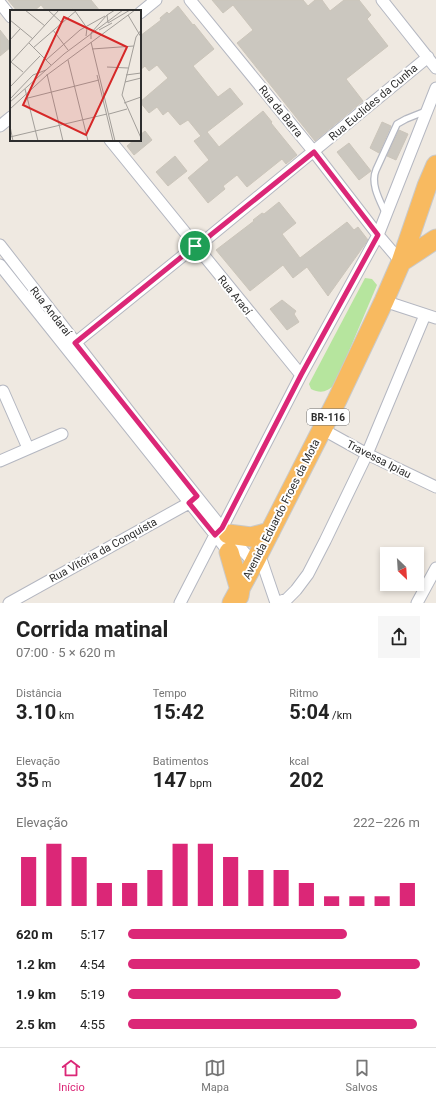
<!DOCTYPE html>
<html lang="pt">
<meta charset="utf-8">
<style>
:root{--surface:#fff;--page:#f6f6f6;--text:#222;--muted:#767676;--line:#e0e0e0;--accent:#db2777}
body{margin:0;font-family:Roboto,sans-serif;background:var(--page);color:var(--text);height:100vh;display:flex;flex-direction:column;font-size:15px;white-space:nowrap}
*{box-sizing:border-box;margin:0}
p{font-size:13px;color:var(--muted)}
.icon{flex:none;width:22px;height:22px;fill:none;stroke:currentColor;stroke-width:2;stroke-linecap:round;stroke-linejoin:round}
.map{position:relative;height:603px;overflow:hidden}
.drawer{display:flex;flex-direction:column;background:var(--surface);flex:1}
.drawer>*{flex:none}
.needle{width:26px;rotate:155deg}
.fabs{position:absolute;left:380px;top:547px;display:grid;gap:8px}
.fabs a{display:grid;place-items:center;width:44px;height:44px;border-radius:0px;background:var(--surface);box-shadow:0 2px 6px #0003;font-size:20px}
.pin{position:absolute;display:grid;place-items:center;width:34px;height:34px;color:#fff;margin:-17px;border:2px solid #fff;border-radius:50%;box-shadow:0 1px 4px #0007}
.round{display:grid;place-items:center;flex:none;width:42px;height:42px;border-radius:0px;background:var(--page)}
.headline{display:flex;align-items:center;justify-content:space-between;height:68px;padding:0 16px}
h1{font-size:22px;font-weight:700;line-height:30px}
.stats{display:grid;grid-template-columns:repeat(3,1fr);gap:6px;height:68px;padding:4px 16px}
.stats div{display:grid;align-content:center}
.stats b{font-size:20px;font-weight:700}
.stats small{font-size:11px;font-weight:400}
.stats p{font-size:11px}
.chart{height:112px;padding:8px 16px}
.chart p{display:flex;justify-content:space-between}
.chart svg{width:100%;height:72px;margin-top:4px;stroke:var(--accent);stroke-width:6}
ul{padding:0 16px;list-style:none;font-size:13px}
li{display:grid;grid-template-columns:64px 48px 1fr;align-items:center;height:30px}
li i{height:10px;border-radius:5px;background:var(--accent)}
.tab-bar{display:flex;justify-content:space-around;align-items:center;height:56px;border-top:1px solid var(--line);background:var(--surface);font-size:11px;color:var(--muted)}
.tab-bar a{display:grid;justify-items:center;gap:2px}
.tab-bar .selected{color:var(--accent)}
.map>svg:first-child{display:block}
.green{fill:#b6e59e}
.building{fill:#cbc7bf;stroke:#cbc5ba}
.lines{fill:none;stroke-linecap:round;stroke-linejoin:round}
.service-casing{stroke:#b4b7c1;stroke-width:8}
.minor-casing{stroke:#b4b7c1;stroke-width:13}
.trunk-casing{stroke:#c9c9c9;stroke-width:21}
.service{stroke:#fff;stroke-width:5.5}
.minor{stroke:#fff;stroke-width:11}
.trunk{stroke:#f8ba60;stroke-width:19}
.route-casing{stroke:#fff;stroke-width:8}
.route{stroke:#db2777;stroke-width:5}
.labels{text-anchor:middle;stroke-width:4;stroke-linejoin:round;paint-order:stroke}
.shield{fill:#fff;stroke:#6d6d6d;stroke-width:1}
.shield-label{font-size:10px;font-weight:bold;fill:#2e2e2e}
.street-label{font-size:11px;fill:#2e2e2e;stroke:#fff}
.inset-road{fill:none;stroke:#a29e99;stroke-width:1}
.view{fill:#d62828;fill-opacity:0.15;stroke:#d62828;stroke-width:2}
.inset-edge{fill:none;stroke:#2e2e2e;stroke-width:2}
</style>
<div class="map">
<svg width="436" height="603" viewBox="0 0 436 603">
<rect width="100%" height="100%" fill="#efe9e1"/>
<path class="green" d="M365,278L372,279L377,285L335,384C327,392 321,394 311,389L309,384Z"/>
<path class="building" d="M8,0H91L100,11H75L72,8L68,11H46L41,5L34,11H17Z
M212,0H303L308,6L315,0H322L330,11L344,0H359L371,15L367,19L388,46L346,79L363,101L315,141L237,43L253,30L233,5L223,13Z
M178,6L193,25L194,24L214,49L193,66L218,97L230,88L243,104L207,132L219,147L263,111L272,122L271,123L297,155L286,164L282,159L247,187L237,175L223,186L225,189L208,203L188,178L209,160L194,141L201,136L188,120L180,125L168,111L163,115L157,107L149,113L140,102L168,78L157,65L149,71L145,66L140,70V36L161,20L160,18L167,12L169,14Z
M0,30L11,44V47L0,56Z
M382,122L391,126L379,153L370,148Z
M399,130L408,134L396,160L387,156Z
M145,131L152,140L134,155L127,146L134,140H140V135Z
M349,143L371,171L359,180L337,152Z
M175,156L187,171L168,186L156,172Z
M279,202L296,223L282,234L300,258L347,222L354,230L358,227L368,240L328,296L307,267L293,278L283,265L250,291L216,250L254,221L253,220L262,213L264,214Z
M282,300L296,311L294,314L299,322L287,330L270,309Z"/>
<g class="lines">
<defs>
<path id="service" d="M386,214C380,201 370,184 376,170L397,124L406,119L426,111"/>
<path id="minor" d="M190,0L314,152L378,235L401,262
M382,0L436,68
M0,3L11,17
M140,13L156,0
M0,126L11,117
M110,140L301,375
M0,245L135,419L222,528L254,563
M0,265L232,556
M384,301L436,318
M75,343L195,246L203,242L428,57
M3,391L28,448
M322,429L367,454L436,487
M0,461L62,434
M259,553L276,603
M9,603L189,503L193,499
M180,603L215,535L222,528L301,375L378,235L436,88
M276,603L287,599L296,590L308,574L325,541L367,454L425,315
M417,603L436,568"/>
<path id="trunk" d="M401,262L436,239
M228,534L251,537L270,532
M229,552L240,590L239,596
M232,603L254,563L337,400L384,301L401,262L427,186L436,165"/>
</defs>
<use href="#service" class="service-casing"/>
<use href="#minor" class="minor-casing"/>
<use href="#trunk" class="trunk-casing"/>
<use href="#service" class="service"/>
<use href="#minor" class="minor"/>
<use href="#trunk" class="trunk"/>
</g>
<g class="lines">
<defs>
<path id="route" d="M314,152L378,235L301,375L222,528L215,535L189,503L197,496L75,343L195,246L202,242Z"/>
</defs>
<use href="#route" class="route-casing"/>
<use href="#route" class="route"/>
</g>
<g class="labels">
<rect class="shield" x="307" y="409" width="42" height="16" rx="3"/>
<g class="shield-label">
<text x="328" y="421">BR-116</text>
</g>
<g class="street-label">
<text transform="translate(373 102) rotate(-40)" y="4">Rua Euclides da Cunha</text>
<text transform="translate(281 111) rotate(51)" y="4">Rua da Barra</text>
<text transform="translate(235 295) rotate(51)" y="4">Rua Arací</text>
<text transform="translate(51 311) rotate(52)" y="4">Rua Andaraí</text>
<text transform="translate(379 459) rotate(27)" y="4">Travessa Ipiau</text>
<text transform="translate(281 509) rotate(-63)" y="4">Avenida Eduardo Froes da Mota</text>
<text transform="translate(103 550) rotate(-29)" y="4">Rua Vitória da Conquista</text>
</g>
</g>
<g transform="translate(10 10)">
<rect width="131" height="131" fill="#efe9e1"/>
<path class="inset-road" d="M15,0L35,16M38,0L51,12M105,0L97,5L98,13L120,0M65,1L77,18L76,26M118,5L131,27M0,10L23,29M43,20L58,40M89,20L102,13M131,20L126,27L112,85L131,128M81,29V23L97,5M0,30L10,19M81,32L105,131M19,33L41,55M23,38L67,0M82,39L124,36M36,50L70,20L95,6M58,50L78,131M1,52L13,62M0,53L49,0M97,57L118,58M37,64L53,131M87,65L103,131M116,65L131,63M115,72L131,68M0,77L30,46M15,79L28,131M18,88L89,70M0,89L23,65L36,60M0,92L54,44L113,0M114,93L131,87M0,99L37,65L125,0M99,104L117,99M0,116L3,131M0,127L97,104"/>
<path class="view" d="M54,7L117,37L76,125L13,95Z"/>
<rect width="131" height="131" class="inset-edge"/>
</g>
</svg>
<div class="fabs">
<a><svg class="needle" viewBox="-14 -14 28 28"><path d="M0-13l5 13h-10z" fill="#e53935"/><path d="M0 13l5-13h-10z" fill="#767676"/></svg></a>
</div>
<div class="pin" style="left:195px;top:246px;background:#1e9e55"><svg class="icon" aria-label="arrive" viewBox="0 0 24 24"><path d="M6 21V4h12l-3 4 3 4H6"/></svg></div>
</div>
<section class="drawer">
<div class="headline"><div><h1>Corrida matinal</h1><p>07:00 · 5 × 620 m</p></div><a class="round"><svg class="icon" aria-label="share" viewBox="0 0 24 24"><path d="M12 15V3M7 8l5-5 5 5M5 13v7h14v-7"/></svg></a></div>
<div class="stats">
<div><p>Distância</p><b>3.10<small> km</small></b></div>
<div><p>Tempo</p><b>15:42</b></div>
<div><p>Ritmo</p><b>5:04<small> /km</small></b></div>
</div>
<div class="stats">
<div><p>Elevação</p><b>35<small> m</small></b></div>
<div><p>Batimentos</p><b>147<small> bpm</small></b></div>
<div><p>kcal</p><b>202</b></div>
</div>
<div class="chart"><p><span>Elevação</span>222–226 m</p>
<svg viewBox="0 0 160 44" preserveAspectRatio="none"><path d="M5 44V14M15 44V6M25 44V14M35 44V30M45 44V30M55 44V22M65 44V6M75 44V6M85 44V14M95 44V22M105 44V22M115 44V30M125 44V38M135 44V38M145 44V38M155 44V30"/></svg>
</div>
<ul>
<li><b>620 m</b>5:17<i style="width:75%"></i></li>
<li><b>1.2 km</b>4:54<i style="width:100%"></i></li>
<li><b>1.9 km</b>5:19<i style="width:73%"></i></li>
<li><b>2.5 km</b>4:55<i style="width:99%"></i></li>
</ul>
</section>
<nav class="tab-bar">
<a class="selected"><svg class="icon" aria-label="home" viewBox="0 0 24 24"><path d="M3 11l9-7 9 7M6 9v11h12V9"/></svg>Início</a>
<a><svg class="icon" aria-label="map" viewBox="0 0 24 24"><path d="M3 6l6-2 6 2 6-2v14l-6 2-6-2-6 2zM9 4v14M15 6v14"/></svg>Mapa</a>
<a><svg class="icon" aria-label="saved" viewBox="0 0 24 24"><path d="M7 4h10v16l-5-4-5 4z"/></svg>Salvos</a>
</nav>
